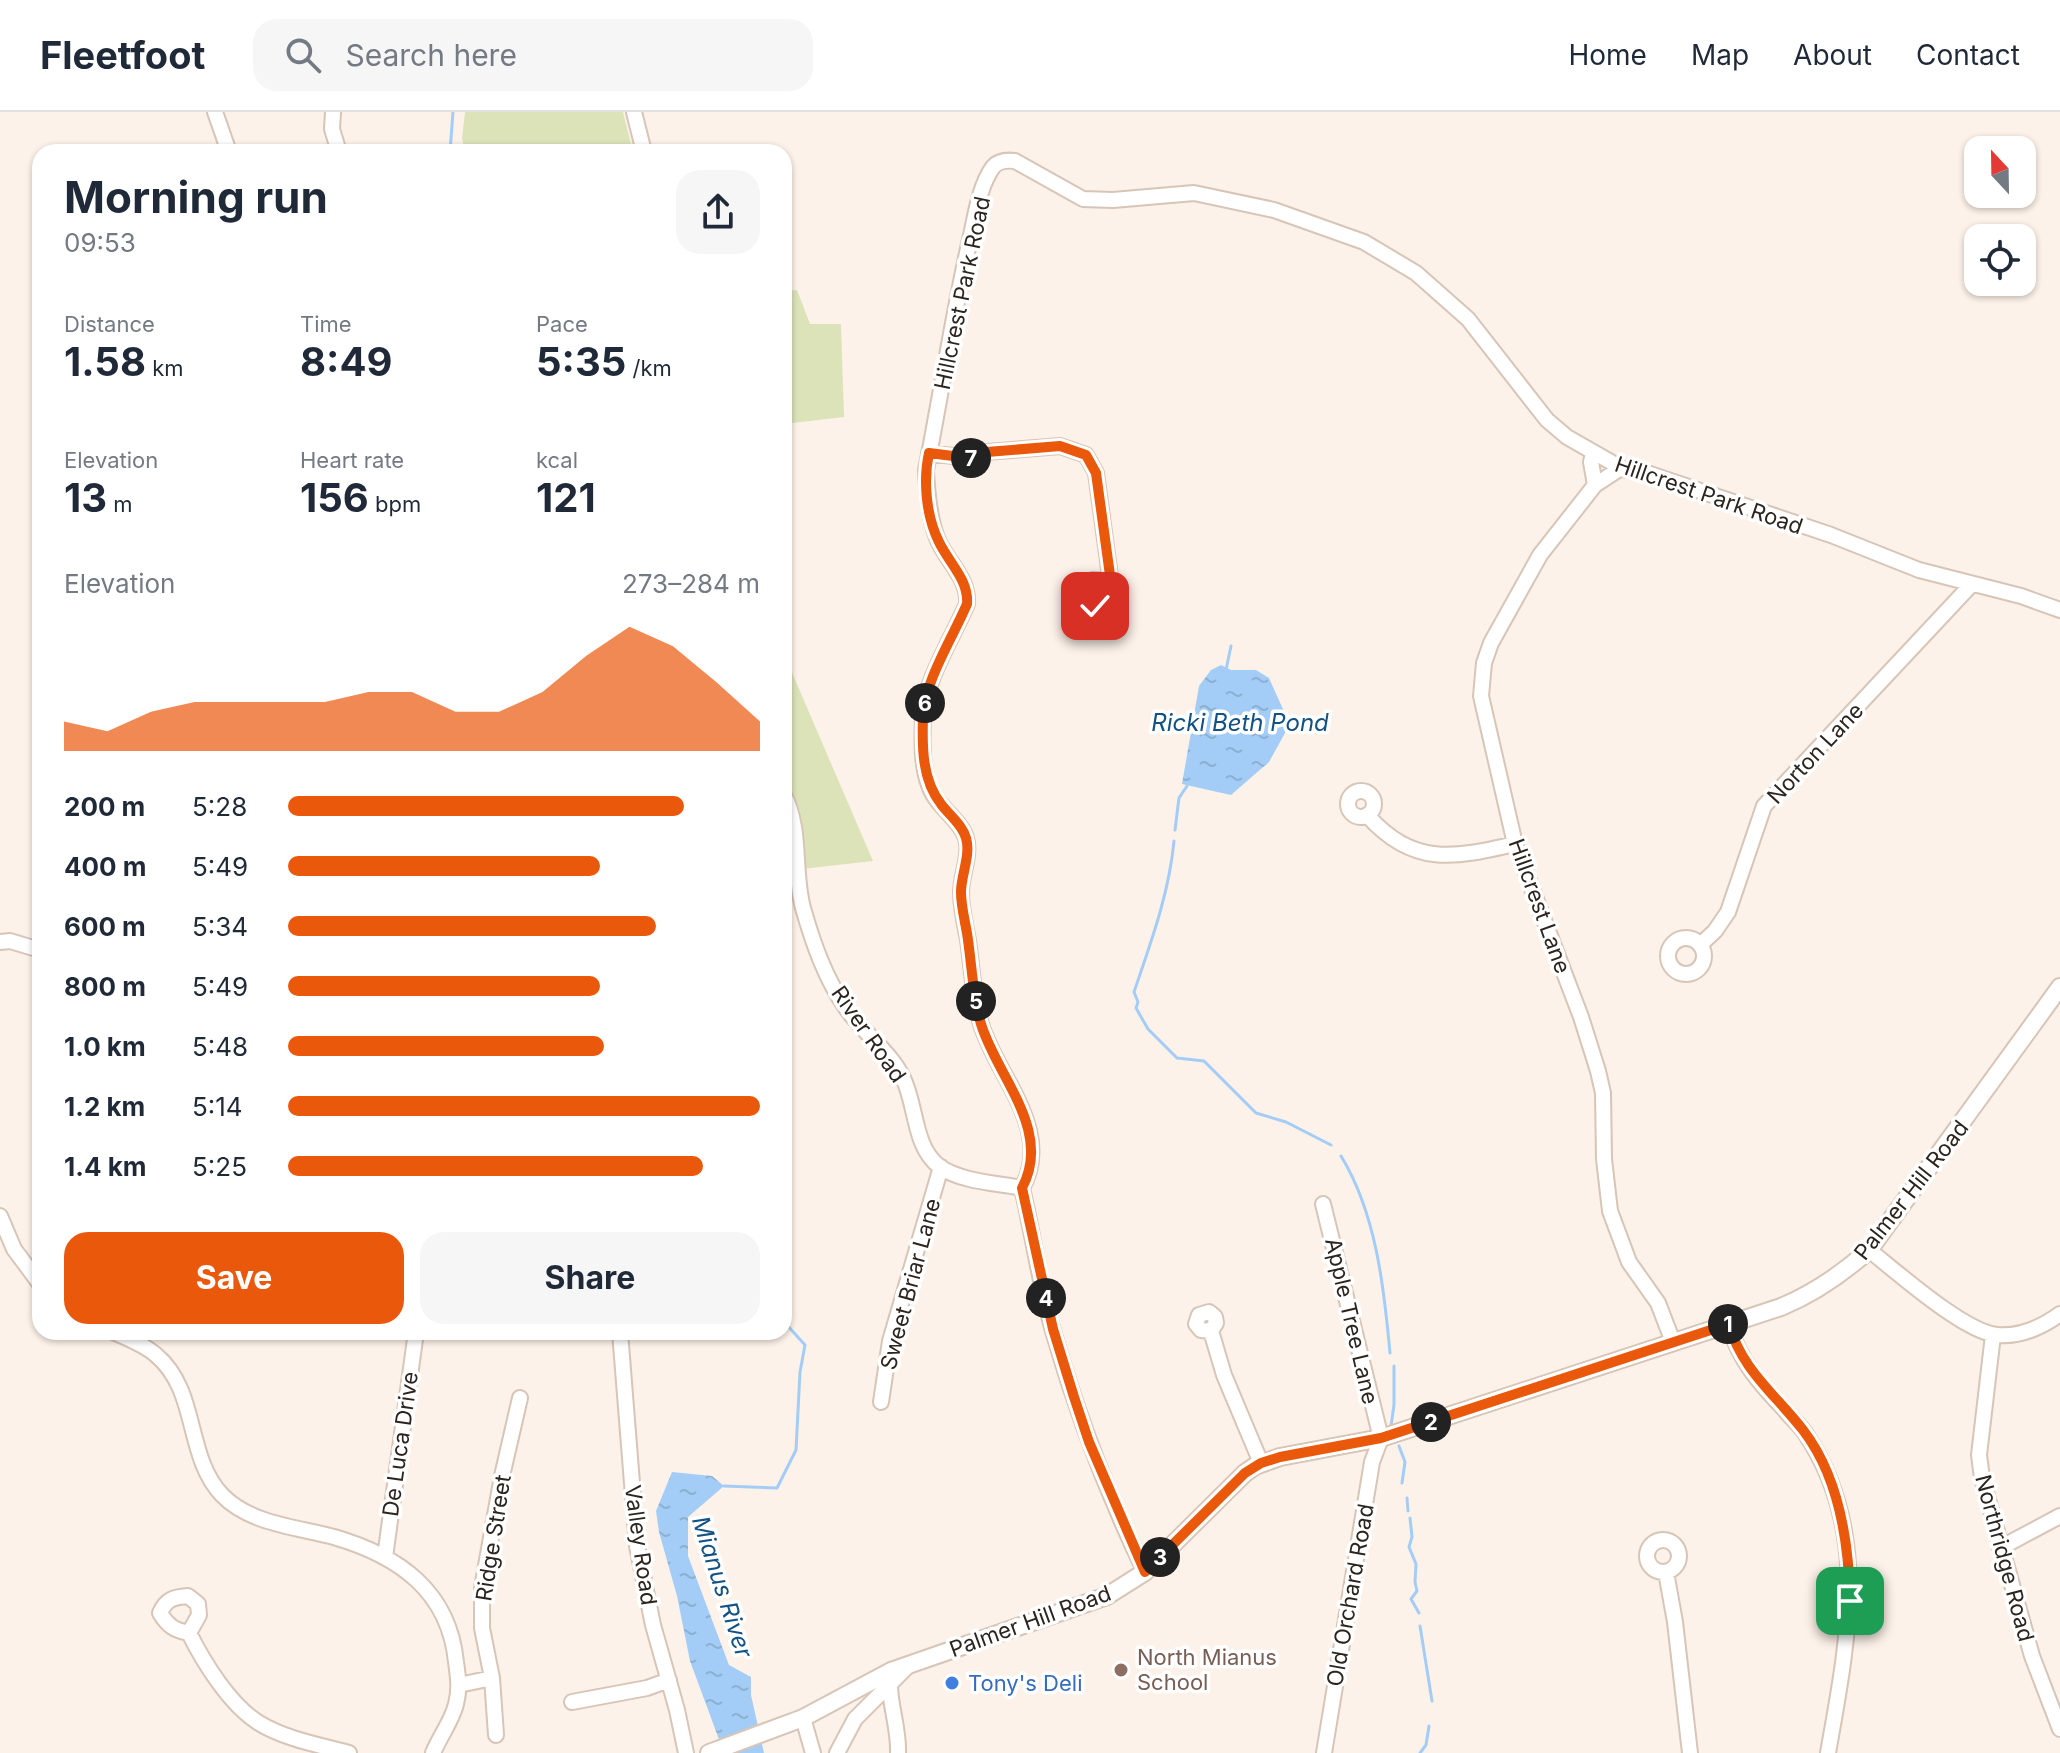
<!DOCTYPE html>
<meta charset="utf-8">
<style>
:root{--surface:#fff;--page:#f6f6f7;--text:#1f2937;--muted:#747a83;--line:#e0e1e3;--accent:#ea580c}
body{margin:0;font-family:Inter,sans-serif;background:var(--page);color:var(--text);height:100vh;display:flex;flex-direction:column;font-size:30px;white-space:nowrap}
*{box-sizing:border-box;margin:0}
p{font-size:26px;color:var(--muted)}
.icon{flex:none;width:44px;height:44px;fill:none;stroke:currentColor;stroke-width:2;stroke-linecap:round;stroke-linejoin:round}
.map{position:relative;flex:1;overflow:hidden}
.sheet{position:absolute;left:32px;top:32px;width:760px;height:1196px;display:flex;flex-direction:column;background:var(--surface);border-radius:24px;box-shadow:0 2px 6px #0004}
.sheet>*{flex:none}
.needle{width:52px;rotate:338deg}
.buttons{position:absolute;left:1964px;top:24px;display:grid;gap:16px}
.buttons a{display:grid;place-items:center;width:72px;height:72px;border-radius:16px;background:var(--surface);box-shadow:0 2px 6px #0004;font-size:40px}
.pin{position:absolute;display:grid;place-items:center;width:68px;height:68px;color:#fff;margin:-34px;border-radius:16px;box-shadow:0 4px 12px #0006}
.km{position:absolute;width:40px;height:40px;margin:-20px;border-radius:50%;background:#222;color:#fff;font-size:22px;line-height:40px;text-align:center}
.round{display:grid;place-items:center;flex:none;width:84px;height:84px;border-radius:24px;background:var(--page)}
.summary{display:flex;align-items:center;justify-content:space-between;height:136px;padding:0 32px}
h1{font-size:44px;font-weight:700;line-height:60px}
.stats{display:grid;grid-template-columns:repeat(3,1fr);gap:12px;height:136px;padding:8px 32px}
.stats div{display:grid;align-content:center}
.stats b{font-size:40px;font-weight:700}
.stats small{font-size:22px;font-weight:400}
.stats p{font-size:22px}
.chart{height:224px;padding:16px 32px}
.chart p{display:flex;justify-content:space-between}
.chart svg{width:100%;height:144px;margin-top:8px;fill:var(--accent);opacity:.7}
.primary-button{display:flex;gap:16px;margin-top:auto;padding:16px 32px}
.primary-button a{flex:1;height:92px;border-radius:24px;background:var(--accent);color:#fff;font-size:32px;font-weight:700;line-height:92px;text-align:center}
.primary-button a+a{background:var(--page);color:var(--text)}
ul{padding:0 32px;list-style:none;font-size:26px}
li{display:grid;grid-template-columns:128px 96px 1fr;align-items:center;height:60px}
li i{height:20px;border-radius:10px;background:var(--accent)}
header{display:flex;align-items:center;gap:48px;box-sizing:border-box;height:112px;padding:0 40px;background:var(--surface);border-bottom:2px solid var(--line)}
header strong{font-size:38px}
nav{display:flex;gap:44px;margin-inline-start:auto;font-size:28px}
.search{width:560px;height:72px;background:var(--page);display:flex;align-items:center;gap:20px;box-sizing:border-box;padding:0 28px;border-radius:24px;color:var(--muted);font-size:30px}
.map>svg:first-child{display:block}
.green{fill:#dce3b9}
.water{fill:url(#water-ripples)}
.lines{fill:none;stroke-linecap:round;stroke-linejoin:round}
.stream{stroke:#a3cdf6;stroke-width:3}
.minor-casing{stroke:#d7c5b7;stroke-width:18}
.major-casing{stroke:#d7c5b7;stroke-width:20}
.minor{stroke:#fff;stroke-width:14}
.major{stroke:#fff;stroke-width:16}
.route-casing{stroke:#fff;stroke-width:16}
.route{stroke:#ea580c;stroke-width:10}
.education-dot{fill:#8d6e63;stroke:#fff;stroke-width:3}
.shop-dot{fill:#3f7fe0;stroke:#fff;stroke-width:3}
.labels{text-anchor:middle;stroke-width:7;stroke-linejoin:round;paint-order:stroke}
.street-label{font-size:22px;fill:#2c251f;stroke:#fff}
.education-label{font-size:22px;fill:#785e54;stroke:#fff;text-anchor:start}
.shop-label{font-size:22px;fill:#366cbe;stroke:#fff;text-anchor:start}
.water-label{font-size:24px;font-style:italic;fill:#135284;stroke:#fff}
</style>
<header>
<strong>Fleetfoot</strong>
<div class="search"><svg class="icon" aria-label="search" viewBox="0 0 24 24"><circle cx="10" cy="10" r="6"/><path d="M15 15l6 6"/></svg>Search here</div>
<nav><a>Home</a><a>Map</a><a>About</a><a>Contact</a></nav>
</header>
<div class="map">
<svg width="2060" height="1641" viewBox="0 0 2060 1641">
<defs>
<pattern id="water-ripples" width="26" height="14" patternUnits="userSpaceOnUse" patternTransform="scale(2)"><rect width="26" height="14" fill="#a3cdf6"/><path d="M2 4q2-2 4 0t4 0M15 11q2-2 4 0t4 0" fill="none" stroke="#8cb0d2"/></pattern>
</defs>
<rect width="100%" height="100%" fill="#fdf2e9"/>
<path class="green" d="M465,0H623L633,40H465L462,26Z
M797,178L810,212H841L844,305L784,312V179Z
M784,542L873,749L784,759Z"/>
<path class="water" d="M1221,553L1231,558H1256L1269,566L1287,606L1285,621L1269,650L1231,683L1182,672L1199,574L1211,558Z
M672,1360L712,1364L724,1374L688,1405V1444L729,1553L751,1565V1583L764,1641H724L690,1549L677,1484L659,1420L656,1399Z"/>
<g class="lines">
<path class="stream" d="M450,40L453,0
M1226,558L1231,534
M1175,718L1179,686L1187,674
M1174,729C1169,782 1151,830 1134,880L1138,890L1136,896L1148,917L1177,946L1204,949L1256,1001L1286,1010L1331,1033
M1341,1044C1376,1101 1384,1175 1390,1241
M1391,1314L1394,1293V1254
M1399,1334L1405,1350L1402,1371
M724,1374L777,1376L796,1338L800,1260L805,1233L786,1212L784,1181
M1407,1386L1408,1399
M1410,1406L1412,1425L1409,1435L1416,1452L1415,1470L1417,1479L1411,1487L1419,1501
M1420,1514L1432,1589
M1420,1641L1426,1633L1429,1614"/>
<defs>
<path id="minor" d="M215,0L229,40
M333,0L332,17L339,40
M634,0L644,40
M929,341L969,346L987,340L1060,334L1086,343L1096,361L1112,479L1111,491C1096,498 1082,490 1085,473L1093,468L1111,469
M1593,342L1591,350L1595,373
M1621,356L1595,373L1540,443L1491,531L1484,551L1481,584L1515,732L1581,905L1598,959L1603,981L1604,1047L1610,1099L1629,1150L1658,1191L1673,1230
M1348 692a13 13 0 1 1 26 0a13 13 0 1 1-26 0Z
M784,683C802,718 793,759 803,796C813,831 825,866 846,896C863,921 890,939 903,966C917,994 913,1035 940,1055C962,1070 997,1071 1022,1076
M1367,703C1413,755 1454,746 1515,732
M1668 844a18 18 0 1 1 36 0a18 18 0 1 1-36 0Z
M0,830L10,829L40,838
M1700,833L1715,819L1728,800L1764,694L1971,473
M1022,1076C1054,1018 997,965 981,912C973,885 972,856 968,828C965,812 961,796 961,780C961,763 971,743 966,726C961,709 942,698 933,682C921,661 922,629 923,605C924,570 953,525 967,492C969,466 946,449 937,426C929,405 927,380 926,358C941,283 952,207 969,132C975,108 978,76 993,55C999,48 1007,48 1015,49L1083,87L1113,88L1194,81L1274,98L1364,130L1416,161L1468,207L1547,308L1567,325L1623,357L1647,361L1831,423L1919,458L2021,484L2060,498
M1022,1076C1033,1123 1040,1173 1053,1219C1077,1302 1108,1383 1145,1460
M1323,1092L1381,1326L1372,1350L1324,1641
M0,1104L14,1137L40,1172
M1869,1138C1897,1160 1964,1220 1997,1223C2019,1225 2042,1215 2060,1202
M1729,1212C1738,1247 1760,1272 1785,1298C1791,1306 1799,1312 1805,1321C1872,1420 1847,1532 1828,1641
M1211,1219L1216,1211L1215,1205L1209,1200L1199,1203L1196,1212L1201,1218L1211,1219L1224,1263L1261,1351
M113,1220C127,1226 145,1233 156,1243C199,1279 185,1344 222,1383C250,1412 296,1415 334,1425C399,1444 449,1479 456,1550C458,1564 460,1578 456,1592C452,1609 440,1624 433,1641
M620,1220L637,1434L653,1513L677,1598L686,1641
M1993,1223L1979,1343L1982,1366L2032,1544L2060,1617
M881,1290L890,1229L941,1055
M1647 1444a16 16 0 1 1 32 0a16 16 0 1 1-32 0Z
M2000,1436L2060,1404
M385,1445L416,1220
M1666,1460L1675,1510L1690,1641
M188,1484L198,1492L199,1503L189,1521C174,1518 168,1514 160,1501C166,1487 174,1485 188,1484Z
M189,1521C204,1551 230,1593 259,1611C285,1627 319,1633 349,1641
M459,1573L492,1566
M890,1575C891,1598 899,1618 898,1641
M572,1590L647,1576L669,1568
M803,1606L813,1641
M496,1623L492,1566L482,1516V1476L502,1364L520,1286
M837,1641L855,1607L909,1553"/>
<path id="major" d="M709,1641L803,1606L891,1559L1107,1484L1145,1460L1245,1361L1255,1354L1280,1345L1381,1326L1781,1195C1815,1181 1842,1162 1869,1138L2060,875"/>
</defs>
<use href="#minor" class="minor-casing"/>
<use href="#major" class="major-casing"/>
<use href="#minor" class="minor"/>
<use href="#major" class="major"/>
</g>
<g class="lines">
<defs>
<path id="route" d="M1095,494L1111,491L1113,485L1096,361L1086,343L1060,334L987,340L969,346L929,341C923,368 926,404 939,430C949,451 969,468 967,492C953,525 924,570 923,605C922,635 922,668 941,692C949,703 962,712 966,726C971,743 961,763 961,780C961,796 966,812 968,828C972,856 973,885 981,912C997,965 1053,1018 1022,1076L1053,1217L1074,1285L1089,1330L1145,1460L1245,1361L1261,1351L1280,1345L1381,1326L1729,1212C1741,1257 1775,1282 1803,1318C1840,1366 1849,1431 1850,1489"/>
</defs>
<use href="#route" class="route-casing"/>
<use href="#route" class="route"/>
</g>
<circle class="education-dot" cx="1121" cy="1558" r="8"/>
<circle class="shop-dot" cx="952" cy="1571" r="8"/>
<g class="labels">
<g class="street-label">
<text transform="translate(962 181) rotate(-78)" y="8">Hillcrest Park Road</text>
<text transform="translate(1709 383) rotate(19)" y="8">Hillcrest Park Road</text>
<text transform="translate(1815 641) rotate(-47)" y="8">Norton Lane</text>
<text transform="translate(1540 794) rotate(70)" y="8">Hillcrest Lane</text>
<text transform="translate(869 922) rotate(55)" y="8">River Road</text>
<text transform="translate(1911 1078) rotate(-52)" y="8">Palmer Hill Road</text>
<text transform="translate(910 1172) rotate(-75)" y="8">Sweet Briar Lane</text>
<text transform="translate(1352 1209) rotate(77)" y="8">Apple Tree Lane</text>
<text transform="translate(400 1332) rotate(-82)" y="8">De Luca Drive</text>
<text transform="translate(493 1426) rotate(-81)" y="8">Ridge Street</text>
<text transform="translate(641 1433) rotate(82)" y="8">Valley Road</text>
<text transform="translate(2005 1446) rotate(75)" y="8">Northridge Road</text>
<text transform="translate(1350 1483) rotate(-80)" y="8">Old Orchard Road</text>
<text transform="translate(1030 1509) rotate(-20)" y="8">Palmer Hill Road</text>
</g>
<g class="education-label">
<text x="1137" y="1553">North Mianus<tspan x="1137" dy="25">School</tspan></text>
</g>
<g class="shop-label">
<text x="968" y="1579">Tony's Deli</text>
</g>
<g class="water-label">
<text x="1240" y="619">Ricki Beth Pond</text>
<text transform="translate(722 1475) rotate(72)" y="8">Mianus River</text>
</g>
</g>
</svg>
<div class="buttons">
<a><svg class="needle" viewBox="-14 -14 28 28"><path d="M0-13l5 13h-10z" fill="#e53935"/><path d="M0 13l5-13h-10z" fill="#747a83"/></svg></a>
<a><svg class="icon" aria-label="locate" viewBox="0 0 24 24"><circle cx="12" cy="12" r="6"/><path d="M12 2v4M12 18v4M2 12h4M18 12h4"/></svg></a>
</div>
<div class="pin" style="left:1850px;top:1489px;background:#1e9e55"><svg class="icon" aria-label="arrive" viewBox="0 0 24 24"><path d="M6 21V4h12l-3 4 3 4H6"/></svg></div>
<div class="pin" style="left:1095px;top:494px;background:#d93025"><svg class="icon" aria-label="check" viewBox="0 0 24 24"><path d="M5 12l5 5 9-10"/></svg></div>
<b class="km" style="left:1728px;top:1212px">1</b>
<b class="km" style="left:1431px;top:1310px">2</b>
<b class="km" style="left:1160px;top:1445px">3</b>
<b class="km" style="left:1046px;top:1186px">4</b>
<b class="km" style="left:976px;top:889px">5</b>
<b class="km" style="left:925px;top:591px">6</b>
<b class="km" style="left:971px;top:346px">7</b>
<section class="sheet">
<div class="summary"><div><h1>Morning run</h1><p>09:53</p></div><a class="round"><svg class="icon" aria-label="share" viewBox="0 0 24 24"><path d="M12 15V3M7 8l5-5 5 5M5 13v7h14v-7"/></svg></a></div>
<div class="stats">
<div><p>Distance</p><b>1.58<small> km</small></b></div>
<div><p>Time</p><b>8:49</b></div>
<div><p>Pace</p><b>5:35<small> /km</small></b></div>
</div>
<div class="stats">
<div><p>Elevation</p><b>13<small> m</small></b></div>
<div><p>Heart rate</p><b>156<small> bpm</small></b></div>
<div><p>kcal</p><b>121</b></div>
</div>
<div class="chart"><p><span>Elevation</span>273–284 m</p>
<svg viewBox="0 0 160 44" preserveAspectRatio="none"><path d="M0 44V35L10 38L20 32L30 29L40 29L50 29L60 29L70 26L80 26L90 32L100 32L110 26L120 15L130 6L140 12L150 23L160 35V44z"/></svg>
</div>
<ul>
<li><b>200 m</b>5:28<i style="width:84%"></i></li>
<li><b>400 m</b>5:49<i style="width:66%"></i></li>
<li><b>600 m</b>5:34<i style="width:78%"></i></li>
<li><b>800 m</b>5:49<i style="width:66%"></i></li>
<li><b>1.0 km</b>5:48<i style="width:67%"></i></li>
<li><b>1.2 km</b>5:14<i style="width:100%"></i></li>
<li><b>1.4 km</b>5:25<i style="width:88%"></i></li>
</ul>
<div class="primary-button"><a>Save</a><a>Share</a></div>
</section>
</div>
